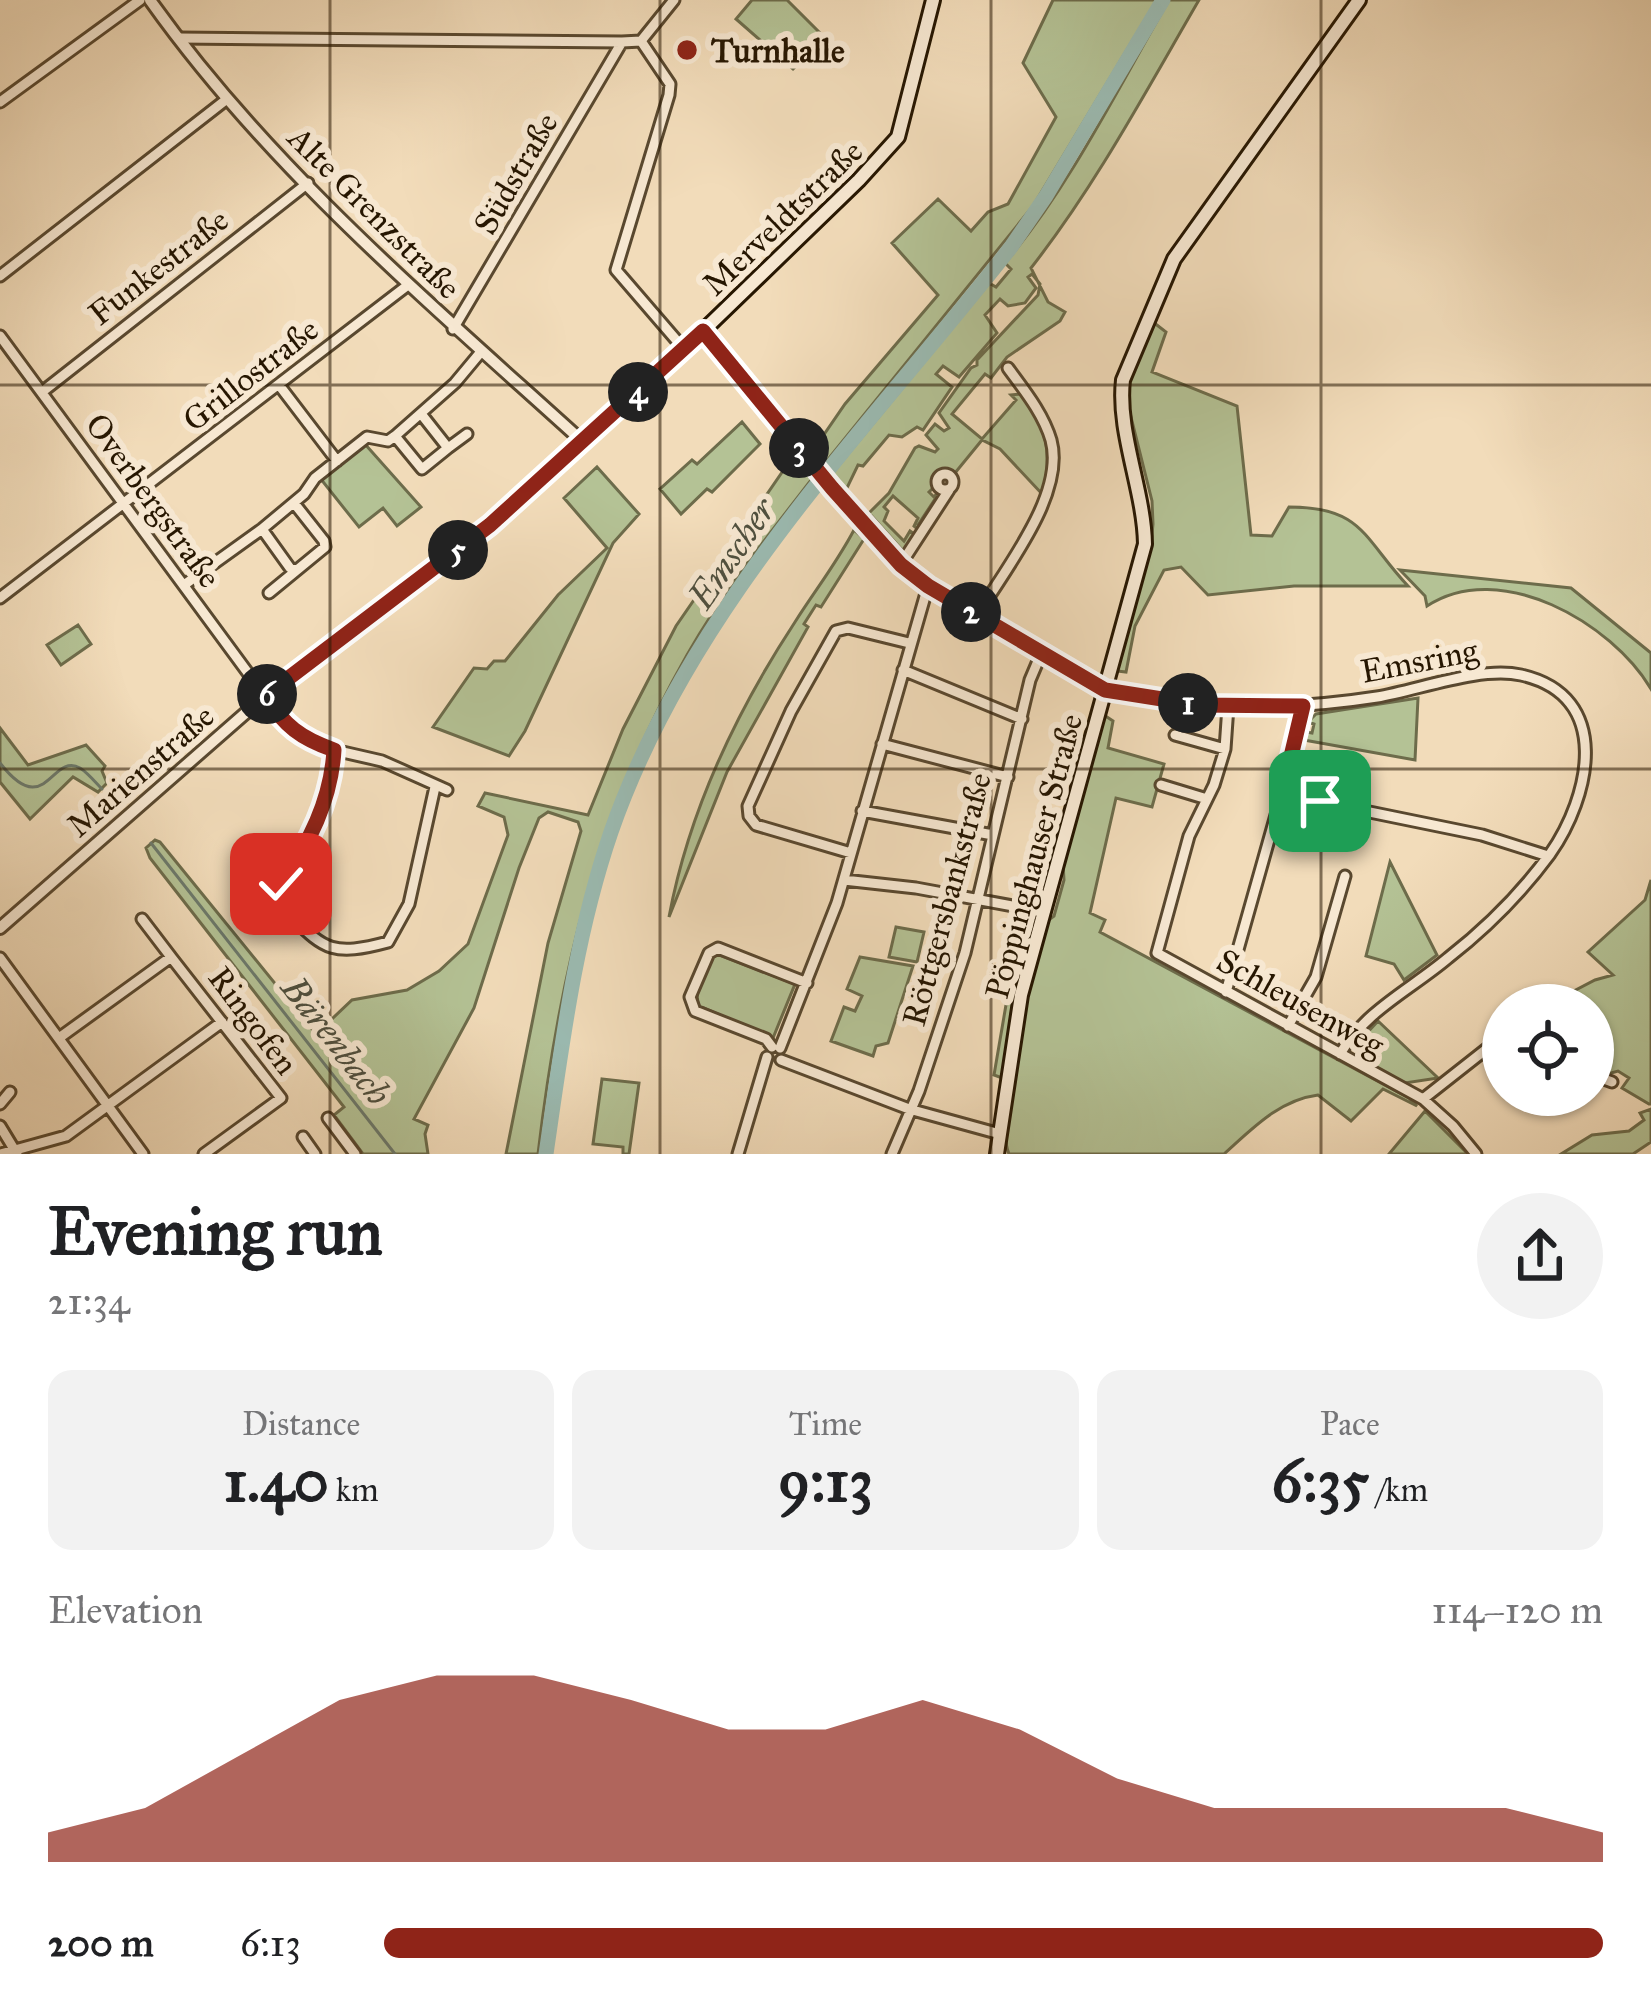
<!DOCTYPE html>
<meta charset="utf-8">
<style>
:root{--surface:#fff;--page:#f2f2f2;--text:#202124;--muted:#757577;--accent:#8f2418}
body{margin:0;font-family:"IM FELL Great Primer",serif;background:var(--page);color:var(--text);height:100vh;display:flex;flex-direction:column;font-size:45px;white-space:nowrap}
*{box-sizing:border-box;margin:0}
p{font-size:39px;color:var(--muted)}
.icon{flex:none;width:66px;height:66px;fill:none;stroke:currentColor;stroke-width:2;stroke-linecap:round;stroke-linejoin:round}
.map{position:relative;height:1154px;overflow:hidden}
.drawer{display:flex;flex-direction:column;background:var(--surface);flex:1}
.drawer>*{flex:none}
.buttons{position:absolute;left:1482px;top:984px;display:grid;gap:24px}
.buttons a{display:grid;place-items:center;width:132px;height:132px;border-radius:50%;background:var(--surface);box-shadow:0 3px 9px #0004;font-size:60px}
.pin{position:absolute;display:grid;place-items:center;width:102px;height:102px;color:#fff;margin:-51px;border-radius:24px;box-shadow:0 6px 18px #0006}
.km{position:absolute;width:60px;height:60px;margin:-30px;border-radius:50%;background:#222;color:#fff;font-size:33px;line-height:60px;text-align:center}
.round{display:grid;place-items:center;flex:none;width:126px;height:126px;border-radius:63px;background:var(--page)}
.overview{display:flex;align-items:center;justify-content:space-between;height:204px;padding:0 48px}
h1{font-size:66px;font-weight:700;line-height:90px}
.stats{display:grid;grid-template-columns:repeat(3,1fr);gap:18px;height:204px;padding:12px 48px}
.stats div{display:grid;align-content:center;border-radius:24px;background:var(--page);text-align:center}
.stats b{font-size:60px;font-weight:700}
.stats small{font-size:33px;font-weight:400}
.stats p{font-size:33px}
.chart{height:336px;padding:24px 48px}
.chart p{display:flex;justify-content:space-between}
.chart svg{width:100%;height:216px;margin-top:12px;fill:var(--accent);opacity:.7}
ul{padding:0 48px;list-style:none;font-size:39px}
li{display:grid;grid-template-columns:192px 144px 1fr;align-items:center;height:90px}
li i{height:30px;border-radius:15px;background:var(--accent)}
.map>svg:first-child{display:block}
.green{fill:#b4c295;stroke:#6d6c4b;stroke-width:3}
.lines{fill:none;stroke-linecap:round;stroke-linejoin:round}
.stream{stroke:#6c796b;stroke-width:3}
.river{stroke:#9bbbb2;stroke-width:15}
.minor-casing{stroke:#59482f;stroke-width:15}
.tertiary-casing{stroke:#59482f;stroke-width:16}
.secondary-casing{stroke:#261601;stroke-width:18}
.minor{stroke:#f7e8d2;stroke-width:9}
.tertiary{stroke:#f7e8d2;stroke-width:10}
.secondary{stroke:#f7e8d2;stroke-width:12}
.route-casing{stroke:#fff;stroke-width:24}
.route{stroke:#8f2418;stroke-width:15}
.grid{fill:none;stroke:#261601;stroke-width:3;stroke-opacity:0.55}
.poi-dot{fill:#8f2418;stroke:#f7e8d2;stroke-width:4.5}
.labels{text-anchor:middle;stroke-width:12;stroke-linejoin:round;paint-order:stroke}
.poi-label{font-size:33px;font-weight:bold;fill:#261601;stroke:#f7e8d2;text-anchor:start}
.street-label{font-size:33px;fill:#261601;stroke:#f7e8d2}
.water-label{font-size:36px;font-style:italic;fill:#4f503f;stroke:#f7e8d2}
</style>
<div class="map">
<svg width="1651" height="1154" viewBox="0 0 1651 1154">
<rect width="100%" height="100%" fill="#f2dcba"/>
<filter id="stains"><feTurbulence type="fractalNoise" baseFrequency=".00167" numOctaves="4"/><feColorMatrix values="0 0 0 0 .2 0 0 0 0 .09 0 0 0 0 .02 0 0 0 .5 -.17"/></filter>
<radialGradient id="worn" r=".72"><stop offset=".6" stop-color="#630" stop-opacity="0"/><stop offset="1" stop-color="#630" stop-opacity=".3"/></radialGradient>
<path class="green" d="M752,0H787L825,38L793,69L736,19Z
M1053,0H1157L1033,206L821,468L810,455L845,404L938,295L892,243L938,199L971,231L988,212L1008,204L1056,117L1023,63Z
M1169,0H1199C1146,91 1096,185 1031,268L1048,302L1065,312L1060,321L1007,357L991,378L985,374L952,414L982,439L1016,400L1011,395L1021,394C1049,433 1051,449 1044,496L1000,449L982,440L955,473L943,469L934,475L933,488L929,492L934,497L938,492L942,498L937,496L918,525L920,531L914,526L918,518L893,496L884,507L888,511L884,521L904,541L910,531L917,536L904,552L869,513L889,493L915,448L919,446L935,452L938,449L926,435L935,424L944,431L949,428L939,413L971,368L977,365V360L1038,295L1040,284L1032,274L1028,277L1036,288L1025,303L1008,306L1000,299L985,315L997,333L959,377L943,366L936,374L952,387L923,430L917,427L902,437L889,435L863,466L858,465L846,490L842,492L829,477L989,283L996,287L1011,269L1005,263C1071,185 1118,88 1169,0Z
M1153,322L1166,332L1152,372L1237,406L1251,535L1272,536L1289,507C1363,507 1363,538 1408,586H1294L1208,595L1181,567L1164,570L1135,626L1126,672L1117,671L1151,545L1153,524L1152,501L1125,393L1126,383Z
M742,422L760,444L712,492L707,489L681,514L660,489L692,460L697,464Z
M364,443L421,507L397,526L383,508L359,527L320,478Z
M796,452L815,475C770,533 724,590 687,655C597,813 559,975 538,1154H506L548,943L581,831L578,822L548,812L539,818L519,868L474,1008L414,1119L428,1125L425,1134L428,1154H363L334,1115L344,1107L150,858L146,848L155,840L160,842L316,1034L352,1000L407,990L439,971L468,944L508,835L504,817L478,806L485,793L588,815L623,729L676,626Z
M597,467L639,514L613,543L525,731L509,756L433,727L474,668L487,669L494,661H505L558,595L607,548L564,498Z
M854,530L864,539L821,607L816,605L804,624L808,627L727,772L669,917C689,810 736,712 795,622C816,589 836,564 854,530Z
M1400,570L1571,588L1651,653V689C1612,623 1500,558 1427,606L1425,596Z
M78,625L91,644L61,665L47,645Z
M1418,698L1415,760L1304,740L1306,732L1312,733L1314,724L1308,722L1316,714Z
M1104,715L1113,721L1108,748L1164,764L1152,807L1116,798L1090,913L1105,920L1100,932L1409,1098L1417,1106L1383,1089L1351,1121L1318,1095C1279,1100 1252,1129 1224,1154H1009C994,1123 1035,964 1046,922L1054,916L1064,880L1063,863Z
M0,728L28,765L86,745L105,766L102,771L107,783L98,792L73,777L30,819L0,782Z
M1390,862L1437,955L1404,980L1394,964L1366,956Z
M1651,880V1104H1649L1622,1088L1629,1078L1618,1071L1600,1076L1593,1071V1005H1547L1595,980L1613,975L1588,952L1645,900Z
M896,927L924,932L917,962L889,957Z
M717,954L795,984L773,1038L699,1006C693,991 705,965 717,954Z
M860,957L913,966L888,1043L876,1046L873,1056L831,1041L844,1007L855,1011L862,996L847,989Z
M1007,999L1013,1001L1002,1078L994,1075Z
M1378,1021L1438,1078L1405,1083L1361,1060L1354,1047Z
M602,1079L639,1083L629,1154H623V1147L593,1144Z
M1651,1109V1142L1633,1154H1561L1592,1135L1629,1131L1644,1120L1640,1113Z
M1425,1111L1468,1154H1389Z"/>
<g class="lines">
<path class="stream" d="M0,763C46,822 51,752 80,768C88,773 96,783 102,789
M151,843L395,1154"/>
<path class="river" d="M546,1154C562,1045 575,937 611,832C690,605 865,433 1011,247L1046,196L1163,0"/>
<defs>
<path id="minor" d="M178,38L622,42L641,41L674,0
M641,41L670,84L669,95L616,270L684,349
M0,102L140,0
M0,276L227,99
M453,329L622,42
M0,336L290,730L334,750L382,761L447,790
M279,385L337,461
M42,392L308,183
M395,436L422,469L448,448L422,415
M448,448L467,434
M937 482a8 8 0 1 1 16 0a8 8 0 1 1-16 0Z
M262,529L290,568L297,570L325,547L324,541L294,503
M901,564L949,490
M184,585L262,529L304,494L315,478L367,437L388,441L395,436L455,383L480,353
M269,593L297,570
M0,598L408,285
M977,616C1004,570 1066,495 1051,440C1043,413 1024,390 1008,368
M903,670L1022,719
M1105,690C1194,711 1288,711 1377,697C1419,690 1480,666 1521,675C1614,696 1590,797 1550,854C1522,892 1485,929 1448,958C1410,990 1366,1010 1340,1054
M1228,706L1225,749L1214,785L1189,836L1157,953L1423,1099L1453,1126L1476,1154
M1175,735L1225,749
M882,744L1008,777
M334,750C332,786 321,822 303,853C291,872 281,882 279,905C323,946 325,959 388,942L409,904L435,787
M1161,785L1207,799
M1283,790L1350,808L1482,835L1548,856
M862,811L993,835
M851,853L756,825L749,816L748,806L791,711L836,631L848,628L909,643
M844,880L916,888L1029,909
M142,919L171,957
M0,958L143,1154
M1226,992L1300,730L1303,706
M1288,1026L1316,977L1345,876
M59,1038L171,957L281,1098L204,1154
M772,1047L766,1039L695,1011L690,997L709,953L718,948L807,983
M780,1048L837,903L928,586
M781,1060L909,1109L1000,1134
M1593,1075L1612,1082
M1423,1099L1503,1036
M0,1104L10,1092
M328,1118L355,1154
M0,1126L17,1154
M303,1137L315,1154
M1,1154L66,1136L222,1022
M738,1154L767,1057
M892,1154L919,1091L965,953L1030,680L1041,654"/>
<path id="tertiary" d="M150,0C270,169 431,304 583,442
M0,928L265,696L490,525L703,331"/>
<path id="secondary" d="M933,0L898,137L859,180L703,331L813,466L912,575L1105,690
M997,1154L1021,995L1145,544C1144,490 1117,432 1123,380L1174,259L1359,0"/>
</defs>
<use href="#minor" class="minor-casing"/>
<use href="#tertiary" class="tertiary-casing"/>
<use href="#secondary" class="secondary-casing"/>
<use href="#minor" class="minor"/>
<use href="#tertiary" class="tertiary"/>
<use href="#secondary" class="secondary"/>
</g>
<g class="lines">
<defs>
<path id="route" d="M281,884C309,843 331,801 334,750C300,738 285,726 265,696L490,525L703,331L832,488L901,565L928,586L1105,690L1200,705L1303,706L1283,790L1320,801"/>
</defs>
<use href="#route" class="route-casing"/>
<use href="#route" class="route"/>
</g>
<path class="grid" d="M330,0V1154M660,0V1154M991,0V1154M1321,0V1154M0,385H1651M0,769H1651"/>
<circle class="poi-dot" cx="687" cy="50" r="12"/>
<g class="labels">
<g class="poi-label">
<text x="711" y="62">Turnhalle</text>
</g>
<g class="street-label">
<text transform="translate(515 173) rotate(-60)" y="12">Südstraße</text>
<text transform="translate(375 212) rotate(45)" y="12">Alte Grenzstraße</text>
<text transform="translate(782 217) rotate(-44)" y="12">Merveldtstraße</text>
<text transform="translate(158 266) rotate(-38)" y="12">Funkestraße</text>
<text transform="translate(250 374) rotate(-38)" y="12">Grillostraße</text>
<text transform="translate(154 500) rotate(54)" y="12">Overbergstraße</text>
<text transform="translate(1419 660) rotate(-11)" y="12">Emsring</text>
<text transform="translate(140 770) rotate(-41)" y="12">Marienstraße</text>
<text transform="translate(1033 856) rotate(-75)" y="12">Pöppinghauser Straße</text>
<text transform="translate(946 899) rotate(-75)" y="12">Röttgersbankstraße</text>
<text transform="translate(1301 1002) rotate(29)" y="12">Schleusenweg</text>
<text transform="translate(254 1020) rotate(53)" y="12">Ringofen</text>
</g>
<g class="water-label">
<text transform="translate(731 553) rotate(-56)" y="13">Emscher</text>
<text transform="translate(337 1040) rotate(52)" y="13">Bärenbach</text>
</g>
</g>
<rect width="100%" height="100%" filter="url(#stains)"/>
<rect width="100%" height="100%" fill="url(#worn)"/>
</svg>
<div class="buttons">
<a><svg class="icon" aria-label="locate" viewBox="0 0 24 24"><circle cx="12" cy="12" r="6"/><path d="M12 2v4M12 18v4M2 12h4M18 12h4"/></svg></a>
</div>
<div class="pin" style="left:1320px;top:801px;background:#1e9e55"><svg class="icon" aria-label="arrive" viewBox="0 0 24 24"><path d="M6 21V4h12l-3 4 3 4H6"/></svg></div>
<div class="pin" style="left:281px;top:884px;background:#d93025"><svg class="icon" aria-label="check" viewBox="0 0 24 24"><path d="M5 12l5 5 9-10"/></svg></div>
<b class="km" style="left:1188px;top:703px">1</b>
<b class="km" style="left:971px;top:612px">2</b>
<b class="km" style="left:799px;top:448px">3</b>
<b class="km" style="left:638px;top:392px">4</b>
<b class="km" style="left:458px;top:550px">5</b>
<b class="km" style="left:267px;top:694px">6</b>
</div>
<section class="drawer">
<div class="overview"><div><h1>Evening run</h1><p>21:34</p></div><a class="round"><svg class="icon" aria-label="share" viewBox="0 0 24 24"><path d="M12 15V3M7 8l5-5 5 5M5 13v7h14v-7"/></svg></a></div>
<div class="stats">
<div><p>Distance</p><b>1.40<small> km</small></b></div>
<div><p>Time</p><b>9:13</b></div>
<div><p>Pace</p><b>6:35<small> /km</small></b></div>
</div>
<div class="chart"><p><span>Elevation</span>114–120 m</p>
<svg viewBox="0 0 160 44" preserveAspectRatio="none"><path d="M0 44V38L10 33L20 22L30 11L40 6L50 6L60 11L70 17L80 17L90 11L100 17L110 27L120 33L130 33L140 33L150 33L160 38V44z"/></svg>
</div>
<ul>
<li><b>200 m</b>6:13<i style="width:100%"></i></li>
</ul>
</section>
